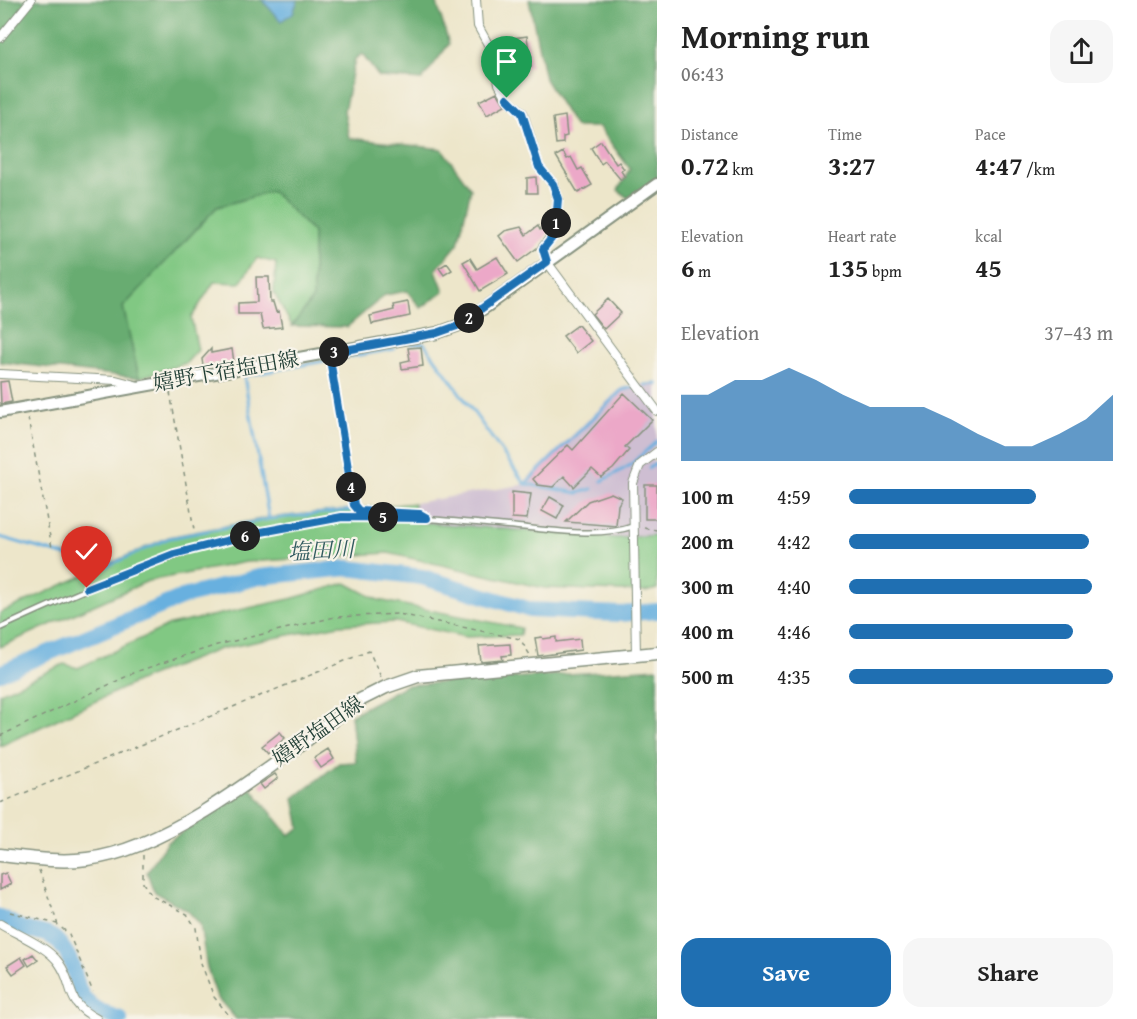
<!DOCTYPE html>
<meta charset="utf-8">
<style>
:root{--surface:#fff;--page:#f6f6f6;--text:#222;--muted:#767676;--accent:#1f6fb2}
body{margin:0;font-family:"Gentium Book Plus","Noto Serif JP",serif;background:var(--page);color:var(--text);height:100vh;display:flex;flex-direction:column;font-size:22px;white-space:nowrap}
*{box-sizing:border-box;margin:0}
p{font-size:20px;color:var(--muted)}
.icon{flex:none;width:33px;height:33px;fill:none;stroke:currentColor;stroke-width:2;stroke-linecap:round;stroke-linejoin:round}
.map{position:relative;flex:1;overflow:hidden}
.side{display:flex;flex-direction:column;background:var(--surface);width:480px}
.side>*{flex:none}
.pin{position:absolute;display:grid;place-items:center;width:51px;height:51px;color:#fff;margin:-62px -26px;border-radius:50% 50% 50% 0;rotate:-45deg;box-shadow:0 0 6px #0007}
.pin .icon{rotate:45deg}
.km{position:absolute;width:30px;height:30px;margin:-15px;border-radius:50%;background:#222;color:#fff;font-size:16px;line-height:30px;text-align:center}
.round{display:grid;place-items:center;flex:none;width:63px;height:63px;border-radius:18px;background:var(--page)}
.headline{display:flex;align-items:center;justify-content:space-between;height:102px;padding:0 24px}
h1{font-size:33px;font-weight:700;line-height:45px}
.figures{display:grid;grid-template-columns:repeat(3,1fr);gap:9px;height:102px;padding:6px 24px}
.figures div{display:grid;align-content:center}
.figures b{font-size:26px;font-weight:700}
.figures small{font-size:16px;font-weight:400}
.figures p{font-size:16px}
.chart{height:168px;padding:12px 24px}
.chart p{display:flex;justify-content:space-between}
.chart svg{width:100%;height:108px;margin-top:6px;fill:var(--accent);opacity:.7}
.button{display:flex;gap:12px;margin-top:auto;padding:12px 24px}
.button a{flex:1;height:69px;border-radius:18px;background:var(--accent);color:#fff;font-size:24px;font-weight:700;line-height:69px;text-align:center}
.button a+a{background:var(--page);color:var(--text)}
ul{padding:0 24px;list-style:none;font-size:20px}
li{display:grid;grid-template-columns:96px 72px 1fr;align-items:center;height:45px}
li i{height:15px;border-radius:8px;background:var(--accent)}
main{display:flex;flex:1;min-height:0}
.map>svg:first-child{display:block}
.industrial{fill:#cebed2}
.green{fill:#81c883;stroke:#50825c;stroke-width:1.5}
.forest{fill:#68ac71;stroke:#447452;stroke-width:1.5}
.water{fill:#67b0df;stroke:#43768a;stroke-width:1.5}
.lines{fill:none;stroke-linecap:round;stroke-linejoin:round}
.stream{stroke:#67b0df;stroke-width:3}
.river{stroke:#67b0df;stroke-width:16}
.building{fill:#eca8c8}
.lane-casing{stroke:#86927f;stroke-width:7}
.street-casing{stroke:#86927f;stroke-width:10}
.secondary-casing{stroke:#86927f;stroke-width:14}
.primary-casing{stroke:#86927f;stroke-width:15}
.path{stroke:#86927f;stroke-width:1.5;stroke-dasharray:4.5 4.5;stroke-linecap:butt}
.lane{stroke:#fff;stroke-width:4}
.street{stroke:#fff;stroke-width:8}
.secondary{stroke:#fff;stroke-width:10}
.primary{stroke:#fff;stroke-width:12}
.route-casing{stroke:#fff;stroke-width:12}
.route{stroke:#1f6fb2;stroke-width:8}
.labels{text-anchor:middle;stroke-width:4.5;stroke-linejoin:round;paint-order:stroke}
.street-label{font-size:21px;fill:#1f3d34;stroke:#f7f3e8}
.water-label{font-size:22px;font-style:italic;fill:#315a5f;stroke:#f7f3e8}
</style>
<main>
<div class="map">
<svg width="657" height="1019" viewBox="0 0 657 1019">
<rect width="100%" height="100%" fill="#f7f3e8"/>
<filter id="ink" filterUnits="userSpaceOnUse"><feTurbulence type="fractalNoise" baseFrequency=".0167" numOctaves="2"/><feDisplacementMap in="SourceGraphic" scale="12" xChannelSelector="R" yChannelSelector="G"/><feConvolveMatrix kernelMatrix="1 2 1 2 8 2 1 2 1" color-interpolation-filters="sRGB"/></filter>
<filter id="wash" filterUnits="userSpaceOnUse"><feTurbulence type="fractalNoise" baseFrequency=".008" numOctaves="4" result="noise"/><feDisplacementMap in="SourceGraphic" scale="24" xChannelSelector="R" yChannelSelector="G"/><feGaussianBlur stdDeviation="1.35" result="paint"/><feColorMatrix in="noise" values="0 0 0 0 0 0 0 0 0 0 0 0 0 0 0 0 0 1.4 0 .05"/><feComposite in="paint" operator="in"/></filter>
<g filter="url(#wash)">
<rect width="100%" height="100%" fill="#ede6ca"/>
<path class="industrial" d="M657,382V444L649,455L657,467V535L617,538L417,522L413,512L414,503L521,485L621,388Z"/>
<path class="green" d="M272,191L313,232V299L292,326L274,293L276,263L257,258L240,283L214,282L191,318L198,350L186,363L139,378L123,307L217,207Z
M414,503L413,511L417,522L617,538L657,535V589L645,592L544,588L388,553L246,562L148,581L0,647V613L169,537L267,518Z
M346,583L378,600L521,628L520,635L466,637L396,622L339,625L220,649L145,678L0,746V693L64,664L78,668L170,625L290,599Z"/>
<path class="forest" d="M0,0H436L449,44L422,80L379,77L362,54L355,59L344,111L349,138L442,149L471,189L458,244L436,270L444,291L421,308L407,291L385,295L347,327L292,326L313,298V232L272,191L217,207L123,307L139,378L0,362Z
M529,0H657V179L628,198L618,190L630,169L599,127H575L545,79Z
M657,668V1019H236L217,997L207,968L200,924L187,910L154,892L147,872L167,842L251,788L289,835L300,828L294,798L339,763L356,762L351,715L406,685Z"/>
<path class="water" d="M262,0H298L293,13L281,21Z"/>
<g class="lines">
<path class="stream" d="M411,344L424,343L525,484L622,390L634,387
M336,359L394,349
M645,385L657,384
M649,468L657,463
M602,481L629,466L657,441
M526,484L578,493L592,489
M269,519L352,510
M0,537L105,567L169,538L269,519L244,376L324,361"/>
<path class="river" d="M0,673L183,597L259,577L348,568L422,577L531,610L620,614L657,611
M0,917C7,920 14,925 21,928C35,933 49,931 59,943C89,979 60,1000 120,1019"/>
</g>
<g id="blocks">
<path class="building" d="M527,36L531,67L519,68L518,64L509,65L506,39Z
M497,92L505,105L487,115L479,101Z
M565,116L567,136L563,137V143L556,144L553,118Z
M601,141L616,164L619,162L624,169L621,171L625,177L621,180L605,161L601,164L591,148Z
M563,152L567,159L571,157L578,170L582,168L592,185L578,193L556,156Z
M536,177L537,193H527V178Z
M547,225L549,232L537,248L518,262L499,236L505,231L521,227L526,235L538,226L540,230Z
M497,257L508,274L480,291L463,262L470,258L477,269Z
M447,263L452,270L444,275L439,268Z
M256,277H269L270,302H273L276,312L279,311L282,327L263,329L260,314H238V303L257,302Z
M608,299L621,313L604,329L592,314Z
M408,302L410,316L372,324L370,316L394,310L393,305Z
M578,325L591,341L576,353L563,336Z
M421,347L423,366L402,369L401,362L410,360L408,348Z
M211,349V353L232,349L234,362L203,365L202,359Z
M8,381L12,402L1,404L0,382Z
M624,393L652,420L625,447L629,450L613,469L601,477L592,469L574,487L564,476L553,487L538,485L533,479L568,445L573,450Z
M645,485H657V519H645Z
M512,492L531,494L527,519L512,518Z
M611,493L622,498L618,505L616,526L566,522L588,501Z
M550,497L564,505L557,519L542,511Z
M542,637L543,639L556,637V642L580,639L581,650L538,656L535,638Z
M510,644L511,655L502,656L503,660L481,662L479,646Z
M280,732L285,738L268,753L262,746Z
M328,749L334,759L321,768L314,758Z
M275,774L278,778L264,789L260,784Z
M6,873L11,884L0,890V875Z
M33,954L38,960L29,966L25,959Z
M21,957L26,965L13,974L7,966Z"/>
</g>
</g>
<g filter="url(#ink)">
<use href="#blocks" fill-opacity="0" stroke="#86927f" stroke-width="1.5"/>
<g class="lines">
<defs>
<path id="lane" d="M0,628C95,584 182,546 286,527C305,524 325,517 344,517C399,515 453,521 508,526C545,529 598,539 634,526"/>
<path id="street" d="M476,0L478,26L495,57L499,84L507,98L523,113L539,167L553,184L558,199L555,234L543,249L547,262L657,411
M0,38L31,0
M0,374L116,380L139,386
M636,655L633,483L640,465L657,452
M0,924C18,935 47,946 59,963C76,987 63,1001 97,1019"/>
<path id="secondary" d="M0,412L437,333L457,326L486,307L657,184"/>
<path id="primary" d="M0,855C28,858 59,863 87,859C175,849 288,752 360,700L386,687L418,676L657,653"/>
</defs>
<use href="#lane" class="lane-casing"/>
<use href="#street" class="street-casing"/>
<use href="#secondary" class="secondary-casing"/>
<use href="#primary" class="primary-casing"/>
<path class="path" d="M331,363L354,505L359,511
M170,392L194,530
M28,418L52,548
M644,528L657,530
M0,736L138,671L217,645L335,617L399,614L520,639L530,655
M0,803L369,651L381,677
M143,855V883L152,896L187,914L196,928L201,963L214,997L232,1019
M39,870L58,925L69,934L93,992
M10,912L57,924"/>
<use href="#lane" class="lane"/>
<use href="#street" class="street"/>
<use href="#secondary" class="secondary"/>
<use href="#primary" class="primary"/>
</g>
</g>
<g class="lines" filter="url(#ink)">
<defs>
<path id="route" d="M87,588L174,554L256,533L342,517L427,518L420,514L359,511L354,505L329,353L437,333L457,326L547,262L543,249L555,234L558,199L553,184L539,167L522,113L507,98"/>
</defs>
<use href="#route" class="route-casing"/>
<use href="#route" class="route"/>
</g>
<g class="labels">
<g class="street-label">
<text transform="translate(226 371) rotate(-10)" y="7">嬉野下宿塩田線</text>
<text transform="translate(318 731) rotate(-35)" y="7">嬉野塩田線</text>
</g>
<g class="water-label">
<text transform="translate(321 550) rotate(-3)" y="8">塩田川</text>
</g>
</g>
</svg>
<div class="pin" style="left:507px;top:98px;background:#1e9e55"><svg class="icon" aria-label="arrive" viewBox="0 0 24 24"><path d="M6 21V4h12l-3 4 3 4H6"/></svg></div>
<div class="pin" style="left:87px;top:588px;background:#d93025"><svg class="icon" aria-label="check" viewBox="0 0 24 24"><path d="M5 12l5 5 9-10"/></svg></div>
<b class="km" style="left:556px;top:223px">1</b>
<b class="km" style="left:469px;top:318px">2</b>
<b class="km" style="left:334px;top:352px">3</b>
<b class="km" style="left:351px;top:487px">4</b>
<b class="km" style="left:383px;top:517px">5</b>
<b class="km" style="left:245px;top:536px">6</b>
</div>
<section class="side">
<div class="headline"><div><h1>Morning run</h1><p>06:43</p></div><a class="round"><svg class="icon" aria-label="share" viewBox="0 0 24 24"><path d="M12 15V3M7 8l5-5 5 5M5 13v7h14v-7"/></svg></a></div>
<div class="figures">
<div><p>Distance</p><b>0.72<small> km</small></b></div>
<div><p>Time</p><b>3:27</b></div>
<div><p>Pace</p><b>4:47<small> /km</small></b></div>
</div>
<div class="figures">
<div><p>Elevation</p><b>6<small> m</small></b></div>
<div><p>Heart rate</p><b>135<small> bpm</small></b></div>
<div><p>kcal</p><b>45</b></div>
</div>
<div class="chart"><p><span>Elevation</span>37–43 m</p>
<svg viewBox="0 0 160 44" preserveAspectRatio="none"><path d="M0 44V17L10 17L20 11L30 11L40 6L50 11L60 17L70 22L80 22L90 22L100 27L110 33L120 38L130 38L140 33L150 27L160 17V44z"/></svg>
</div>
<ul>
<li><b>100 m</b>4:59<i style="width:71%"></i></li>
<li><b>200 m</b>4:42<i style="width:91%"></i></li>
<li><b>300 m</b>4:40<i style="width:92%"></i></li>
<li><b>400 m</b>4:46<i style="width:85%"></i></li>
<li><b>500 m</b>4:35<i style="width:100%"></i></li>
</ul>
<div class="button"><a>Save</a><a>Share</a></div>
</section>
</main>
